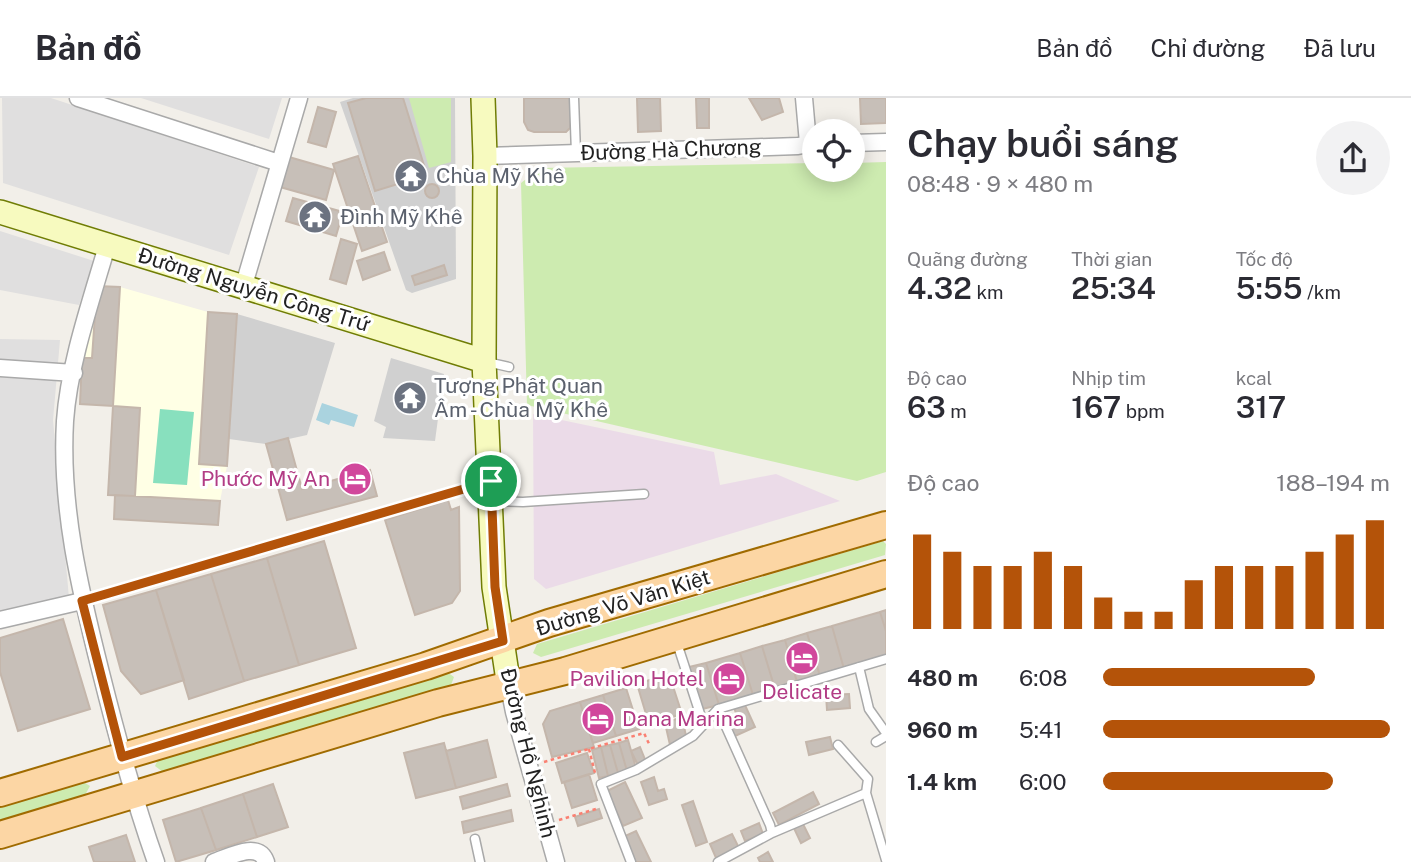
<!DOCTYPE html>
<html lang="vi">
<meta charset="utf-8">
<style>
:root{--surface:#fff;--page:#f2f2f3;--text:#2b2b33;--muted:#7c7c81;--line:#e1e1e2;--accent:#b45309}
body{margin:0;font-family:"Public Sans",sans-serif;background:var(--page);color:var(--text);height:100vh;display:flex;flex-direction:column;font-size:26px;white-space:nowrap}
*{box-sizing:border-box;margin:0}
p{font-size:23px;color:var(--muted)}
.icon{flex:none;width:38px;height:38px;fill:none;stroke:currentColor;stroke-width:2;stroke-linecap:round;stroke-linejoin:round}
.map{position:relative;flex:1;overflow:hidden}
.side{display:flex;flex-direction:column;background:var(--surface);width:525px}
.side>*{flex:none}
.controls{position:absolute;left:802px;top:21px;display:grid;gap:14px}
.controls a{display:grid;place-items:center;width:63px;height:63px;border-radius:50%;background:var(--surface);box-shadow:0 4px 18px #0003;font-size:35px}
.pin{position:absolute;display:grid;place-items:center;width:60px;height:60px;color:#fff;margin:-30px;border:4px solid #fff;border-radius:50%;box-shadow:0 2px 7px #0007}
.round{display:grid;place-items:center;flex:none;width:74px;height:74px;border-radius:37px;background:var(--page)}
.head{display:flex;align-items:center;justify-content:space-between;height:119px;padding:0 21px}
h1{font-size:38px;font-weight:600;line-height:52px}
.metrics{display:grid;grid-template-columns:repeat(3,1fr);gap:10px;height:119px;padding:7px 21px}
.metrics div{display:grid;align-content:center}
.metrics b{font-size:30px;font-weight:600}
.metrics small{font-size:19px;font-weight:400}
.metrics p{font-size:19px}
.chart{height:196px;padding:14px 21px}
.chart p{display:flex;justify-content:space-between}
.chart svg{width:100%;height:126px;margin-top:7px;stroke:var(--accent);stroke-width:6}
ul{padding:0 21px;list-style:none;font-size:23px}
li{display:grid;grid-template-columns:112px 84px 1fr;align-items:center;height:52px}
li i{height:18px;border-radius:9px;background:var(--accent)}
header{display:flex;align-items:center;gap:42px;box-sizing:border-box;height:98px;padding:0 35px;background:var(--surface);border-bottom:2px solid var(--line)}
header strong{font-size:33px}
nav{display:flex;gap:38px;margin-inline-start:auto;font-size:24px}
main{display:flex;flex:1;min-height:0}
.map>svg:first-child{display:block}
.residential{fill:#e0dfdf}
.industrial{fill:#ebdbe8}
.education{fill:#ffffe5}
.religious{fill:#d0d0d0}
.grass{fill:#cdebb0}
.pitch{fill:#88e0be}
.water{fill:#aad3df}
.building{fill:#c7bfb8;stroke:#c4b6ab;stroke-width:2}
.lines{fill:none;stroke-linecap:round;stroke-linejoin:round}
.lane-casing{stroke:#a9a9a9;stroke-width:11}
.street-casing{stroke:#a9a9a9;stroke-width:19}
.secondary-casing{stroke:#707d05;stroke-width:26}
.primary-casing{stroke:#a06b00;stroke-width:30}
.path{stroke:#fa8072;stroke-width:2.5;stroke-dasharray:3.5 3.5;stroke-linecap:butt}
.lane{stroke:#fff;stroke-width:8}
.street{stroke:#fff;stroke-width:16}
.secondary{stroke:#f7fabf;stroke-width:23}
.primary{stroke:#fcd6a4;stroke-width:26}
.route-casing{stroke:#fff;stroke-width:14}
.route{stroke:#b45309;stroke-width:9}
.labels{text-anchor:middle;stroke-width:6;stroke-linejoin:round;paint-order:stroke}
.street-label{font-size:21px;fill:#222;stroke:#fff}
.worship-label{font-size:21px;fill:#5b616d;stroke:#fff;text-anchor:start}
.hotel-label{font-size:21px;fill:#b23c85;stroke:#fff;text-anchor:end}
</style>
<header>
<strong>Bản đồ</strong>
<nav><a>Bản đồ</a><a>Chỉ đường</a><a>Đã lưu</a></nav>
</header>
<main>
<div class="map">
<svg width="886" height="764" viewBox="0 0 886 764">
<rect width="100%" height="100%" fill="#f2efe9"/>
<path class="residential" d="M2,0H51L259,69L229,157L3,85Z
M141,0H282L269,41Z
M0,133L94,163L79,207L0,192Z
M0,241L60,242L53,322L69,500L0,514Z"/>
<path class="industrial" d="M533,316L714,354L720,387L776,376L840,403L546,491L534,481Z"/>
<path class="education" d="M97,188L120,189L208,214L237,216L227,368L220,403L218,427L114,421L115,398L108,397L113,308L80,306L82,260Z"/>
<path class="religious" d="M353,0H455L456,181L412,195L406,192L340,4Z
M237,216L335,245L307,337L266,346L229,341Z
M391,260L444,276L435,343L383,340L386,329L374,323Z"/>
<path class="grass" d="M409,0H451V64L429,70Z
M886,64V374L857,383L527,307L521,85L540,70L814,65V72H852V65Z
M883,443L886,446L885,457L541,559L533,555L537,546Z
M447,574L454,579L451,587L163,674L155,668L159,659Z
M82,683L90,688L85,697L0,722V707Z"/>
<path class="pitch" d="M160,311L194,314L187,387L153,385Z"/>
<path class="water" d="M322,305L358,317L354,329L331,322L329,327L316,322Z"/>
<path class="building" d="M366,0H403L427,77L375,93L348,5Z
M524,0H571L570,30L566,34H534L528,32L524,24Z
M637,0H660L661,33L638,34Z
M696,0H709V30H697Z
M749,0H779L783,14L762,22Z
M860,0H886V25L861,26Z
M318,9L336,14L326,49L308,44Z
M358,58L387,144L362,153L333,66Z
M289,59L334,72L326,102L280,89Z
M425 93a7 7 0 1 1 14 0a7 7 0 1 1-14 0Z
M293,100L343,114L336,138L286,123Z
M341,141L357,146L346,186L330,181Z
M384,154L390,172L363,182L357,163Z
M444,167L447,177L415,187L412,178Z
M97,188L120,189L113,308L80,306L82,260H92Z
M208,214L237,216L227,368L199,366Z
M113,308L140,310L135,398L108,397Z
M288,340L302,391L370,372L377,398L287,422L266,346Z
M115,397L220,403L218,427L114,421Z
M448,402L451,412L459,409L460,493L452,505L415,517L385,422Z
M324,443L356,550L299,567L267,460Z
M267,460L299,567L244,583L211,476Z
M211,476L244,583L189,601L156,492Z
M156,492L184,582L141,596L121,573L103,507Z
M886,512V533L880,514Z
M880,514L886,533V558L844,571L832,528Z
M63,521L90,611L18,633L0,574V540Z
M832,528L844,571L820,578L807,535Z
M807,535L820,578L797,584L785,542Z
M785,542L797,584L775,591L762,548Z
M762,548L775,591L753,597L740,555Z
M740,555L753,597L719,607L706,565Z
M706,565L719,607L702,611L689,569Z
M669,576L682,616L649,626L637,586Z
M626,590L639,631L616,638L603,597Z
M849,596L850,610L827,612L826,597Z
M603,597L616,638L593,645L580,604Z
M580,604L594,649L552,659L543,626L550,613Z
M744,605L755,629L733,639L727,625L738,620L734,610Z
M682,619L686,638L670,647L665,625Z
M830,639L833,651L809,657L806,644Z
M487,642L496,679L456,690L446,653Z
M628,642L636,670L627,673L619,645Z
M444,645L456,690L416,700L404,655Z
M619,645L627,673L618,675L610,647Z
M610,647L618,675L608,678L601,649Z
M601,649L608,678L599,680L592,652Z
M640,649L646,664L638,667L631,653Z
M587,655L594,675L562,685L556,665Z
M589,676L597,702L572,710L564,684Z
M654,679L658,693L664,691L667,701L649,707L641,684Z
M625,684L642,720L623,728L607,693Z
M273,686L288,729L257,739L243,696Z
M507,686L510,698L463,711L460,699Z
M813,694L819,706L779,727L773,715Z
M243,696L257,739L216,752L201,710Z
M693,703L707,744L696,748L682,707Z
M201,710L216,752L176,764L163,722Z
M599,711L602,720L578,728L575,719Z
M511,712L513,723L464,735L462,724Z
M801,722L810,740L801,745L792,726Z
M759,725L763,736L745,743L741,733Z
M636,733L651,764H635L623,739Z
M732,736L739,750L716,760L710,746Z
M126,737L135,764H94L89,749Z
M768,754L773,764H760L758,760Z"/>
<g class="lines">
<defs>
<path id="lane" d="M574,0L576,55
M487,264L509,269
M494,403L523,404L644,396
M82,503L486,384
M676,542L703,625
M859,569L869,611L886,635
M876,644L886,638
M838,647L868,681L866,695
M772,735L866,695L886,762
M475,741L480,764
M631,764L601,686L636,672L693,638L718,611L886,561
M718,764L772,735L770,727L718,611"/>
<path id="street" d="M78,0L279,65
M804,0L808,45
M852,45L886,44
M485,58L798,48L814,45
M107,148C91,203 69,266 65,323C60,409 80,492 101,575C117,639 134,702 156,764
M243,190L299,0
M0,270L74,275
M0,522L82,503
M509,589L514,614L556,764
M214,764C229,759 259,742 266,764"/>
<path id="secondary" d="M483,0L485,58L484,263L494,489L509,589
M0,114L484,263"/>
<path id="primary" d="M0,695L426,568L549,525L886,427
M0,737L438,605L565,573L886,476"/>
</defs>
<use href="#lane" class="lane-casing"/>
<use href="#street" class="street-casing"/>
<use href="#secondary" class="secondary-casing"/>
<use href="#primary" class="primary-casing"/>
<path class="path" d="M589,651L595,675
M544,664L644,635L650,648
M559,722L599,710"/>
<use href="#lane" class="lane"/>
<use href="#street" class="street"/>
<use href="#secondary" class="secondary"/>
<use href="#primary" class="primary"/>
</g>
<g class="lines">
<defs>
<path id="route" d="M491,383L495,489L503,543L122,659L82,503Z"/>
</defs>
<use href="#route" class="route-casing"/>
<use href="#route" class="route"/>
</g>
<defs>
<symbol id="temple-disc" viewBox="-11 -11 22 22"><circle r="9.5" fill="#6b7280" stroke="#fff"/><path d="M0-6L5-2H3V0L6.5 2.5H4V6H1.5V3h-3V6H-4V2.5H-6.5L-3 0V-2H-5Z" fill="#fff"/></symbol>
<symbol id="hotel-disc" viewBox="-11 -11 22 22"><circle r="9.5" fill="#d1479c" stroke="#fff"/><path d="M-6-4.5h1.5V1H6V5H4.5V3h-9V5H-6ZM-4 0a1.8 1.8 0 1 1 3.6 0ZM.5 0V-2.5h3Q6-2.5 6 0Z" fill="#fff"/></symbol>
</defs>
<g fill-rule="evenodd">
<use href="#temple-disc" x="392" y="59" width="38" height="38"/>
<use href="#temple-disc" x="296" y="100" width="38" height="38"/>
<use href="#temple-disc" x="391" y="281" width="38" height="38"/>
<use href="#hotel-disc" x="336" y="362" width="38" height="38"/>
<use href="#hotel-disc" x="783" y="541" width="38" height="38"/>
<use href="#hotel-disc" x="710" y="562" width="38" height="38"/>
<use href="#hotel-disc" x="579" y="602" width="38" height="38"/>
</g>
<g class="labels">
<g class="street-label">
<text transform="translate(671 52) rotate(-2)" y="7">Đường Hà Chương</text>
<text transform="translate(254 192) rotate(17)" y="7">Đường Nguyễn Công Trứ</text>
<text transform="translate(623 505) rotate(-17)" y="7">Đường Võ Văn Kiệt</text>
<text transform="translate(528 655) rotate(76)" y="7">Đường Hồ Nghinh</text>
</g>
<g class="worship-label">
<text x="436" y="85">Chùa Mỹ Khê</text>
<text x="340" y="126">Đình Mỹ Khê</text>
<text x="434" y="295">Tượng Phật Quan<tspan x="434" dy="24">Âm - Chùa Mỹ Khê</tspan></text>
</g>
<g class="hotel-label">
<text x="330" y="388">Phước Mỹ An</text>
<text x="704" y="588">Pavilion Hotel</text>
<text x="802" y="601" text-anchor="middle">Delicate</text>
<text x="622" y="628" text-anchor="start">Dana Marina</text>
</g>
</g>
</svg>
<div class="controls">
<a><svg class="icon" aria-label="locate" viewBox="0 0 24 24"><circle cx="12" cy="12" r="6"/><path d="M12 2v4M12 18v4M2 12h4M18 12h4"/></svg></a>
</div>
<div class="pin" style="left:491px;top:383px;background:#1e9e55"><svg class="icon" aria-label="arrive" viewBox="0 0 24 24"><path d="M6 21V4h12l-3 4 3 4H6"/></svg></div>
</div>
<section class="side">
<div class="head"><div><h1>Chạy buổi sáng</h1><p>08:48 · 9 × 480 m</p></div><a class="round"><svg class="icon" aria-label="share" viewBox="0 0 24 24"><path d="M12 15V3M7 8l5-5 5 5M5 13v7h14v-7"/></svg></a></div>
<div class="metrics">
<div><p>Quãng đường</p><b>4.32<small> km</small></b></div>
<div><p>Thời gian</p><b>25:34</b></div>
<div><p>Tốc độ</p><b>5:55<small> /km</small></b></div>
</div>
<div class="metrics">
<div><p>Độ cao</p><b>63<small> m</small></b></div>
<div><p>Nhịp tim</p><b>167<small> bpm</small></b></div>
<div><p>kcal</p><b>317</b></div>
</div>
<div class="chart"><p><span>Độ cao</span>188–194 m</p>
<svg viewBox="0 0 160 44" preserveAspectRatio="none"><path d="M5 44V11M15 44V17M25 44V22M35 44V22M45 44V17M55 44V22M65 44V33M75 44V38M85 44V38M95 44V27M105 44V22M115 44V22M125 44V22M135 44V17M145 44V11M155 44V6"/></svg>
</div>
<ul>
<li><b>480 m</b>6:08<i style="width:74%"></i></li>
<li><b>960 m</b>5:41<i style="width:100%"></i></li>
<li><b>1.4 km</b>6:00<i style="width:80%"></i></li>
</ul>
</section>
</main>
